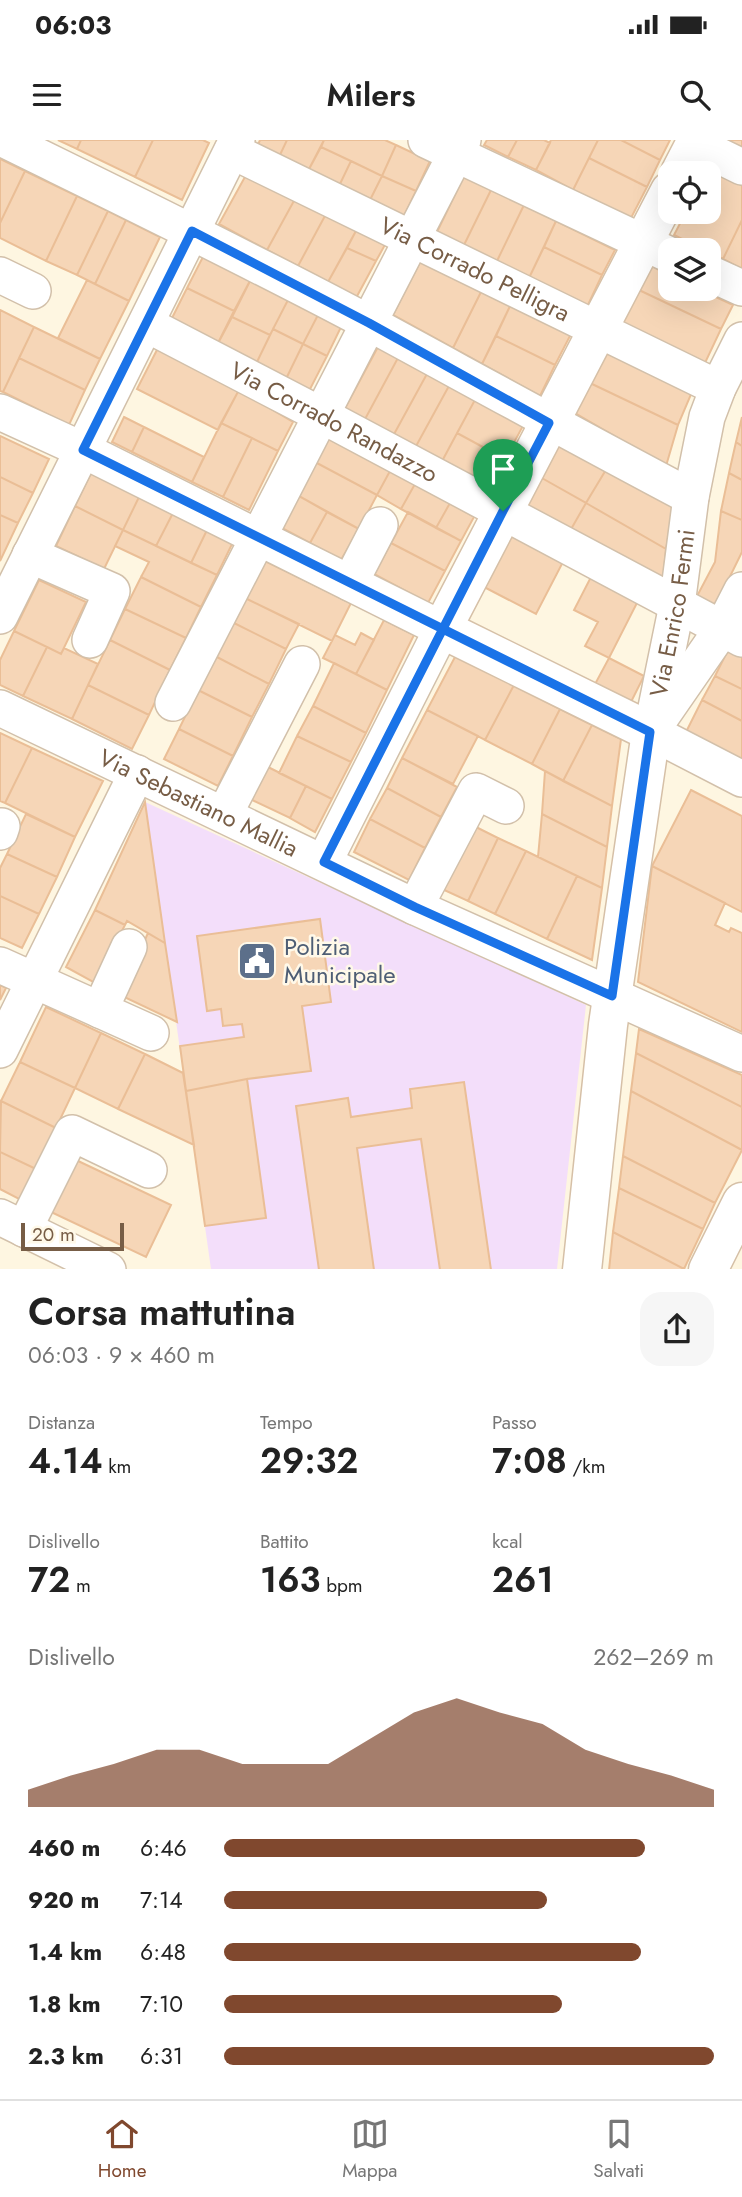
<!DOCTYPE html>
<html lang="it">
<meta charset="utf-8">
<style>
:root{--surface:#fff;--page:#f6f6f6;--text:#222;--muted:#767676;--line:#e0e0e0;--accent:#80482e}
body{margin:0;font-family:Jost,sans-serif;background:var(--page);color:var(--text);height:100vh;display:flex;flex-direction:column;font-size:26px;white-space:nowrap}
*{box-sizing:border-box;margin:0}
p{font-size:23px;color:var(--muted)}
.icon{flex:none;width:38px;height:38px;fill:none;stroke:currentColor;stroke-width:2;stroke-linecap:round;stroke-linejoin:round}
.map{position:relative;height:1129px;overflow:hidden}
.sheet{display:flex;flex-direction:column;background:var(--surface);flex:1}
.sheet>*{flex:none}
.fabs{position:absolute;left:658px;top:21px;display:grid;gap:14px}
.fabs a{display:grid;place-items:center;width:63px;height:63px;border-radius:14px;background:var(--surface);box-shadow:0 7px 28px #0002;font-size:35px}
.scale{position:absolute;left:21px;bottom:18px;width:103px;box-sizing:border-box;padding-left:7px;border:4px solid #775d46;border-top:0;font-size:19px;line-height:24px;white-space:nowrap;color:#775d46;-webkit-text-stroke:5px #fff9e9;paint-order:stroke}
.pin{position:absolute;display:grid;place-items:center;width:60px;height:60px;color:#fff;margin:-72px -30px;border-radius:50% 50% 50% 0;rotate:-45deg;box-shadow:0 0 7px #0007}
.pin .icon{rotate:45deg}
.round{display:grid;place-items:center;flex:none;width:74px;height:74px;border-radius:21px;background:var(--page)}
.summary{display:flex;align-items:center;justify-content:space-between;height:119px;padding:0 28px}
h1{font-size:38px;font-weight:600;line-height:52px}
.metrics{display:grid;grid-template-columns:repeat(3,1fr);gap:10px;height:119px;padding:7px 28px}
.metrics div{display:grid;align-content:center}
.metrics b{font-size:35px;font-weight:600}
.metrics small{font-size:19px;font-weight:400}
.metrics p{font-size:19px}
.chart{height:196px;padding:14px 28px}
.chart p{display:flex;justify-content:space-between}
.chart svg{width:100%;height:126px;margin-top:7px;fill:var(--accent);opacity:.7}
ul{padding:0 28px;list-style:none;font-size:23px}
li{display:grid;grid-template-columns:112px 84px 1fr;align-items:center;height:52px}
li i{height:18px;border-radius:9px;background:var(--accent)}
.status{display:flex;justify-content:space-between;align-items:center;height:49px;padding:0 35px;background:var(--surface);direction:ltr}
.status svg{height:19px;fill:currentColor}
header{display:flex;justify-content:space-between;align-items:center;height:91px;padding:0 28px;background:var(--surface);font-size:32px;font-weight:600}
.dock{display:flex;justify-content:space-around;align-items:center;height:98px;border-top:2px solid var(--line);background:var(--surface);font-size:19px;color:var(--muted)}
.dock a{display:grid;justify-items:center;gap:4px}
.dock .selected{color:var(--accent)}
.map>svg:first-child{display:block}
.education{fill:#f3defa}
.building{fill:#f6d6b7;stroke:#eabe96;stroke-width:2}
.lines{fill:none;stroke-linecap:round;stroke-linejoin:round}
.street-casing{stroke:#d2c0aa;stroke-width:38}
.secondary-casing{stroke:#d6c0a7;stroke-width:41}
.street{stroke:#fff;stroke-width:35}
.secondary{stroke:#fff;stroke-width:38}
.route-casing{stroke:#fff;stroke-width:14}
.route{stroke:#1a73e8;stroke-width:9}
.labels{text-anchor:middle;stroke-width:5;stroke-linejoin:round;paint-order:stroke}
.street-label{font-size:24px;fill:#775d46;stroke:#fff9e9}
.service-label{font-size:24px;fill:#4e5e75;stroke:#fff9e9;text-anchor:start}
</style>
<div class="status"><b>06:03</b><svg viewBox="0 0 49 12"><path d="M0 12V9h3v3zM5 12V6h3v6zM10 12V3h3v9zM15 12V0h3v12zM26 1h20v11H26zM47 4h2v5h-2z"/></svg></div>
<header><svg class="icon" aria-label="menu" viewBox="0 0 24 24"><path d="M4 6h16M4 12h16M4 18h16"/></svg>Milers<svg class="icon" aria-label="search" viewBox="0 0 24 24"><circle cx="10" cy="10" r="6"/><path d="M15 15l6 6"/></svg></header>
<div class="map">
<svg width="742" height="1130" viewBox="0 0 742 1130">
<rect width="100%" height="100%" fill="#fef6e1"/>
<path class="education" d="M145,662L586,865L557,1129H211Z"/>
<path class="building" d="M58,0H81L77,9Z
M81,0H153L135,37L77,9Z
M153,0H203L209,3L182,60L135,37Z
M260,0H287L279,17L257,7Z
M287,0H324L308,31L279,17Z
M324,0H385L396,5L382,36L321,7Z
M487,0H517L508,17L484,5Z
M517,0H544L550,3L536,30L508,17Z
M551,0H598L573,50L536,30Z
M598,0H621L660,20L647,47L589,18Z
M621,0H670L660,20Z
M722,0H742V14Z
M396,5L430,21L416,51L382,36Z
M321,7L351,21L339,46L308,31Z
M589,18L647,47L631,78L573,50Z
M0,19L25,31L0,83Z
M351,21L382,36L370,60L339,46Z
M709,25L742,41V80L723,119L709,112V110H704L674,95L686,72H709V33H705Z
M25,31L77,56L46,121L0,98V83Z
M246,35L295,59L267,110L219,84Z
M382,36L416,51L404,76L370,60Z
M464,36L491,50L463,107L436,94Z
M491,50L524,65L496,123L463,107Z
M77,56L108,71L77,135L46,121Z
M295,59L326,74L298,126L267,110Z
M524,65L556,81L529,138L496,123Z
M108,71L126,80L95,144L77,135Z
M326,74L357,89L328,142L298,126Z
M126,80L160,97L129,161L95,144Z
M742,80V129L723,119Z
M556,81L615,110L602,135L544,107Z
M357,89L386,103L376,121L347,108Z
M544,107L602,135L587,167L529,138Z
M347,108L376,121L356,158L328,142Z
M205,113L252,137L234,171L187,148Z
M421,120L482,150L453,208L393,175Z
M652,126L670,135V149H699L733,165L721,189L639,150Z
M252,137L289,158L270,195L232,177Z
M87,140L129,161L100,219L58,198Z
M187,148L234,171L215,209L168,186Z
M482,150L511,164L482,224L453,208Z
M639,150L721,189L705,223L622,183Z
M289,158L319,173L303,204L273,189Z
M511,164L571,194L555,225L496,196Z
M0,170L34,187L3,252L0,251Z
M319,173L342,185L327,216L303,204Z
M232,177L270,195L254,228L215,209Z
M34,187L100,219L85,250L19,218Z
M273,189L303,204L284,243L254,228Z
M496,196L555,225L540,256L482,224Z
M160,204L239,250L218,290L137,249Z
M303,204L327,216L307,255L284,243Z
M379,205L399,216L364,281L344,270Z
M609,209L692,252L678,285L590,243Z
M399,216L428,232L393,296L364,281Z
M19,218L85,250L69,285L3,252Z
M428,232L450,244L415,308L393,296Z
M590,243L678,285L666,326L575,273Z
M450,244L476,258L441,323L415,308Z
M239,250L293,282L278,311L221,283Z
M476,258L524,284L505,319L457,293Z
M124,277L144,287L132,312L112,302Z
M742,277V306L736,302Z
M221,283L252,298L223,357L192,342Z
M144,287L204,317L192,342L132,312Z
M457,293L505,319L489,348L441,323Z
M0,296L49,319L33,353L0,337Z
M329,297L390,331L377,355L315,322Z
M252,298L278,311L249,370L223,357Z
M561,302L607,328L586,363L540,337Z
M736,302L742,306V340L729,333Z
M315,322L377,355L359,389L297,355Z
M607,328L674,366L666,409L586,363Z
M92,331L140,355L123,390L75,366Z
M390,331L415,344L401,369L377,355Z
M729,333L742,340V380L721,371Z
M0,337L33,353L18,383L0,375Z
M540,337L586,363L570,391L524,365Z
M415,344L450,363L436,388L401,369Z
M140,355L174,371L156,406L123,390Z
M297,355L327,372L310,403L280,387Z
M450,363L474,377L461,401L436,388Z
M586,363L666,409L663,441L570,391Z
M75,366L123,390L104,429L56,406Z
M174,371L208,388L191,423L156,406Z
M721,371L742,380V412L714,469L695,460L715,422Z
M327,372L359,389L341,420L310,403Z
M408,372L461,401L445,431L391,403Z
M0,375L18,383L0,421Z
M208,388L234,400L217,435L191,423Z
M123,390L217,435L201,467L141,437L149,422L115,406Z
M511,394L564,420L536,474L484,447Z
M391,403L445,431L428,463L374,434Z
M263,420L351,463L332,501L245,458Z
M592,435L639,459L609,518L585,506L598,482L574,470Z
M141,437L201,467L186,498L125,469Z
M39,440L86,462L61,514L14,491Z
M245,458L299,484L286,509L232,482Z
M125,469L186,498L170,530L110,500Z
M384,480L414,495L387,550L356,534Z
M232,482L286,509L269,544L215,516Z
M14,491L47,507L23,556L0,545V520Z
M361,493L374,500L356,534L323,518L335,495L355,505Z
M110,500L170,530L149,575L88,545Z
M730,506L742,513V549L715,536Z
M47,507L61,514L64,508L98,524L72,579L23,556Z
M456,515L514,545L485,600L427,570Z
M215,516L269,544L252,577L198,550Z
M609,518L644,536L630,564L594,546Z
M334,523L387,550L366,593L313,566Z
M715,536L742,549V581L702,560Z
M88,545L149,575L132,609L72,579Z
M514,545L560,569L532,624L485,600Z
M198,550L252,577L233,616L179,589Z
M702,560L742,581V620L685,594Z
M313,566L366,593L351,622L297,596Z
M560,569L592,585L563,641L532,624Z
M427,570L478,596L453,644L402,618Z
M592,585L621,599L612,666L563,641Z
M179,589L233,616L218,646L164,619Z
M0,593L32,608L5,663L0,661Z
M297,596L351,622L332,659L279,633Z
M32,608L103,641L75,697L5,663Z
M402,618L457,647L441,677L387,648Z
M264,625L306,646L290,678L248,658Z
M545,631L612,666L607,707L542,674Z
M306,646L332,659L315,692L290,678Z
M387,648L441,677L425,708L370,679Z
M691,650L742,676V772L652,726Z
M145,662L165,803L127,781L125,785L95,770Z
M26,674L75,697L57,737L7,714Z
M542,674L607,707L602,748L538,717Z
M370,679L425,708L409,740L354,712Z
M474,686L498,698L468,761L442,749Z
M498,698L526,711L495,774L468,761Z
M526,711L577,736L547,799L495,774Z
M7,714L57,737L39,774L0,756V728Z
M652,726L725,763L715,785L729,792L731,788L742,793V892L638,842Z
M577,736L602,748L592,820L547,799Z
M0,756L39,774L22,808L0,798Z
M95,770L125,785L95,843L66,827Z
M320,779L331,862L302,866L311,931L247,939L186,951L180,906L244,897L242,884L223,886L221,869L207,871L197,796Z
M148,793L165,803L177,882L120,855Z
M0,845L6,848L0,860Z
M46,867L101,893L75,948L20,922Z
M639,889L742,935V967L636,913Z
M101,893L145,914L118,969L75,948Z
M636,913L742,967V1010L631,951Z
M145,914L183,933L194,1005L118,969Z
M20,922L75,948L56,988L1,961Z
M247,939L266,1078L205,1086L186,951Z
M464,942L491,1130H440L421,999L357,1008L374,1130H319L296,966L348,958L351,977L412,968L410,949Z
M631,951L742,1010L715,1063L623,1016Z
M1,961L56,988L36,1029L0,1012Z
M0,1012L36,1029L21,1060L0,1049Z
M623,1016L715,1063L703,1089L619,1048Z
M76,1020L171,1065L146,1117L51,1072Z
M619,1048L703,1089L684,1129L613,1092Z
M613,1092L684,1129L683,1130H609Z"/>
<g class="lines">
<defs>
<g id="street">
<path d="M5,0C127,60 249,119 369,183C476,241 583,300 691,357"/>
<path d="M426,0L670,115"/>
<path d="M695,4L742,27"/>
<path id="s1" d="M232,11L718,248"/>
<path d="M709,133L742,148"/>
<path d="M0,135L33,151"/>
<path id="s2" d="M146,184L321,275L742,499"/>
<path d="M0,272L83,310L442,489L324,722"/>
<path d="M30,415L112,451L90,500"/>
<path d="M350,443L380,385"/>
<path d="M0,476L237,0"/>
<path d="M173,563L463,0"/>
<path id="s3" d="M0,568L415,767L742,914"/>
<path d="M659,580L722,489L742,450"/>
<path id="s4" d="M651,592L677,465L691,357L707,277L718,248L742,200"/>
<path d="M651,592L742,639"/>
<path d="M224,675L302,524"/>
<path d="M0,692L2,686"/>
<path d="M415,767L476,651L506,666"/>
<path d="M0,825L151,893"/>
<path d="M100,870L129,807"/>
<path d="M0,910L137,633"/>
<path d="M0,1077L108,1130"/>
<path d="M24,1089L72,993L149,1030"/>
</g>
<path id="secondary" d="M680,33L697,0
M582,1130L608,885L651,592L442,489L670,51
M708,1130L742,1062"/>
</defs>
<use href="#street" class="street-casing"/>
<use href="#secondary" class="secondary-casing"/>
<use href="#street" class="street"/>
<use href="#secondary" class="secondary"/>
</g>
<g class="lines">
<defs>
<path id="route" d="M503,371L324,722L415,767L612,856L650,592L83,310L192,91L369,183L549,283L503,371"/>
</defs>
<use href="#route" class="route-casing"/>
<use href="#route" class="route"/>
</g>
<defs>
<symbol id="civic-square" viewBox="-11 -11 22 22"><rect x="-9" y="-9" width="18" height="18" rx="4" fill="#5c6f8a" stroke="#fff9e9"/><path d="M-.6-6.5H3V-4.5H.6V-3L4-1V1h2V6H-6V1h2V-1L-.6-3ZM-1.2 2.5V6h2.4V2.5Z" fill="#fff"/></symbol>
</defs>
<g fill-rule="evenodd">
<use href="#civic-square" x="235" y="799" width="44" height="44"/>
</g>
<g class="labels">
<g class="street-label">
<text dy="8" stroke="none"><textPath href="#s1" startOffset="270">Via Corrado Pelligra</textPath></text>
<text dy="8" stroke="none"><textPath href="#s2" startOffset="212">Via Corrado Randazzo</textPath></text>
<text dy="8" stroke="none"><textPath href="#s4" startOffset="121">Via Enrico Fermi</textPath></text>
<text dy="8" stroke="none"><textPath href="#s3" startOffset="220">Via Sebastiano Mallia</textPath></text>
</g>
<g class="service-label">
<text x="284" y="815">Polizia<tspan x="284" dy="28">Municipale</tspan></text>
</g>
</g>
</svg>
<div class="fabs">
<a><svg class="icon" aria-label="locate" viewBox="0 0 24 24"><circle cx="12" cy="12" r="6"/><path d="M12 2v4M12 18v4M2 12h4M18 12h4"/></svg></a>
<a><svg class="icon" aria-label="layers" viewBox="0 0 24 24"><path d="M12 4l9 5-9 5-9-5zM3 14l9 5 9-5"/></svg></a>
</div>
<div class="scale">20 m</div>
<div class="pin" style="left:503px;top:371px;background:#1e9e55"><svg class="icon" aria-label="arrive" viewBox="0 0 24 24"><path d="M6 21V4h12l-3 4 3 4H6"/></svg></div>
</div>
<section class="sheet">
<div class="summary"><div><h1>Corsa mattutina</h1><p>06:03 · 9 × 460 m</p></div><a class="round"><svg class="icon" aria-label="share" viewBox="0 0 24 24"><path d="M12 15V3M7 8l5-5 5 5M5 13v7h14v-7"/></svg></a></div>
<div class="metrics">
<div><p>Distanza</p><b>4.14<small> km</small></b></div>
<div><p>Tempo</p><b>29:32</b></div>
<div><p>Passo</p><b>7:08<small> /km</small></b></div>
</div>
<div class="metrics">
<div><p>Dislivello</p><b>72<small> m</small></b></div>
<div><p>Battito</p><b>163<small> bpm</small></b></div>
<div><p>kcal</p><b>261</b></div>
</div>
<div class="chart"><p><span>Dislivello</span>262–269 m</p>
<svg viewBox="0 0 160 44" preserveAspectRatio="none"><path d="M0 44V38L10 33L20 29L30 24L40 24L50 29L60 29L70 29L80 20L90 11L100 6L110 11L120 15L130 24L140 29L150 33L160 38V44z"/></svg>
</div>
<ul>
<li><b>460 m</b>6:46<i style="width:86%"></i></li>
<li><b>920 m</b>7:14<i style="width:66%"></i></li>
<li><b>1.4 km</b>6:48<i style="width:85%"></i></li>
<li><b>1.8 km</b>7:10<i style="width:69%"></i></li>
<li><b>2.3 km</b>6:31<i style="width:100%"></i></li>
</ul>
</section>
<nav class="dock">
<a class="selected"><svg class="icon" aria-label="home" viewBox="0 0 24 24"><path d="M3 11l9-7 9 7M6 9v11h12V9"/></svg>Home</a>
<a><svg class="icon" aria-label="map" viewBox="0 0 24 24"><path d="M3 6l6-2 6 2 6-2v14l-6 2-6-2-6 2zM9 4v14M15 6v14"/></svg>Mappa</a>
<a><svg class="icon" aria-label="saved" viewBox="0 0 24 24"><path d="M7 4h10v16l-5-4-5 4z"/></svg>Salvati</a>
</nav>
